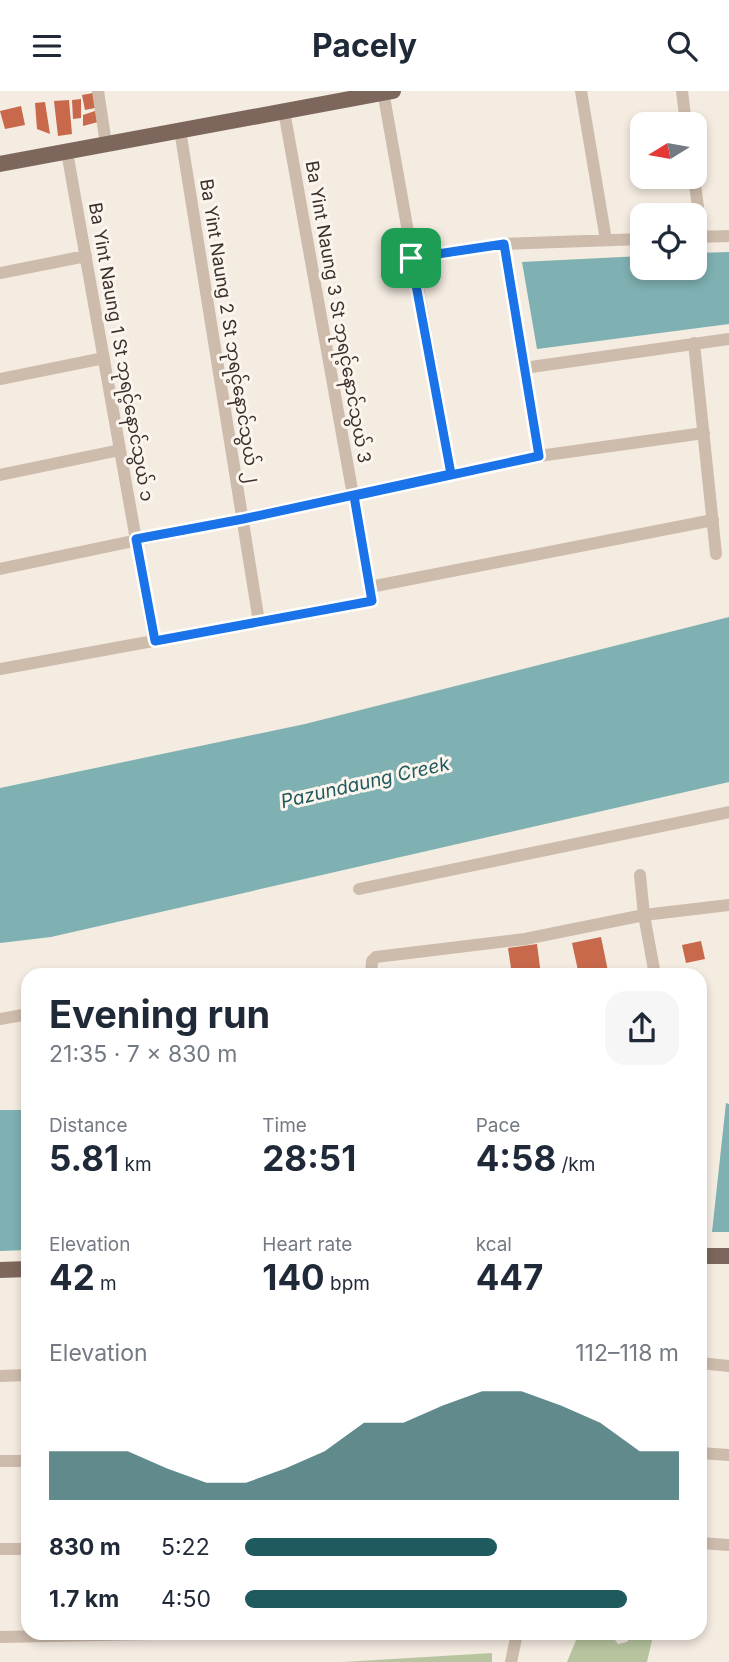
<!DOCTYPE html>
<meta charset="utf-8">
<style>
:root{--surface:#fff;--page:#f6f6f7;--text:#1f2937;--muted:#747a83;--accent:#1f5a5e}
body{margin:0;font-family:Inter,"Noto Sans Myanmar",sans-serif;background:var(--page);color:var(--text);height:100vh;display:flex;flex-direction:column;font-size:26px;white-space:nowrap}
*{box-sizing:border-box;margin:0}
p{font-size:23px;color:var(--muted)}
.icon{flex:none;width:38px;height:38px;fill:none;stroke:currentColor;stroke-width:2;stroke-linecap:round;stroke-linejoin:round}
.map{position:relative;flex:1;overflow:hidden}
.sheet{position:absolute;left:21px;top:877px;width:686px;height:672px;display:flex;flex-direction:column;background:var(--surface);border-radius:21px;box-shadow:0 4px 10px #0003}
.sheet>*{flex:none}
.needle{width:46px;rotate:259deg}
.fabs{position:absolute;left:630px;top:21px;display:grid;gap:14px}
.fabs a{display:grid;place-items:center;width:77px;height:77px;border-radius:14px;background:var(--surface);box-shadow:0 4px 10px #0003;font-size:35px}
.pin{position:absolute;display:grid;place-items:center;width:60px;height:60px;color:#fff;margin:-30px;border-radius:14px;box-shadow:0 4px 10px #0006}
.round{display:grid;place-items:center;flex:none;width:74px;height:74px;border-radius:21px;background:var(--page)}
.summary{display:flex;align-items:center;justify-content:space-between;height:119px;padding:0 28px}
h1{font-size:38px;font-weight:700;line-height:52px}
.metrics{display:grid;grid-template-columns:repeat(3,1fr);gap:10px;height:119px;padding:7px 28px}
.metrics div{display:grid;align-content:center}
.metrics b{font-size:35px;font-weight:700}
.metrics small{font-size:19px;font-weight:400}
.metrics p{font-size:19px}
.chart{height:196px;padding:14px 28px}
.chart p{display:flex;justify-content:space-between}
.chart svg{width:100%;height:126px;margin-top:7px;fill:var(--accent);opacity:.7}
ul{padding:0 28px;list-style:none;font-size:23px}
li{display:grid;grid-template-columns:112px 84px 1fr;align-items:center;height:52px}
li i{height:18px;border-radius:9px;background:var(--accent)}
header{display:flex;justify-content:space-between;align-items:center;height:91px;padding:0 28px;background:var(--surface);font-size:32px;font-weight:700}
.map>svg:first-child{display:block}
.green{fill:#b8c4a0}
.water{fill:#7fb0b2}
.building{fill:#c8694b}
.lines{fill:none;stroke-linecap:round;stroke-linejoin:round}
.minor{stroke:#cdbbac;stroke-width:12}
.major{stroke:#7d675c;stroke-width:16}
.route-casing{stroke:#fff;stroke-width:14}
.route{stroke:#1a73e8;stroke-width:9}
.labels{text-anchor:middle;stroke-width:6;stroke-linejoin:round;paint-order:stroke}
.street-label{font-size:18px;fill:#3b302b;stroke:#fbf5ee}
.water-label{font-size:19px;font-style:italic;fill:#1f5a5e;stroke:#fbf5ee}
</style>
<header><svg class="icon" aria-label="menu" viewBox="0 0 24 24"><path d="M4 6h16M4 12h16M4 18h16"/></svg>Pacely<svg class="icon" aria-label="search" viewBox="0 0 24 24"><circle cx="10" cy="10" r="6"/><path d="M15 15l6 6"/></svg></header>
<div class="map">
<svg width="729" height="1571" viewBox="0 0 729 1571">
<rect width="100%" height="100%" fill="#f4ebe1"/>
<path class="green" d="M579,1542H610L618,1553L627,1551L633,1542H646L653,1545L647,1571H567Z
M492,1562V1571H343Z"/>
<path class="water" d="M729,161V233L537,258L522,171L642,165V177H695V162Z
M729,526V691L51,846L0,852V697L305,633Z
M726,1012L729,1013V1141H712Z
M0,1019H28V1159L0,1160Z"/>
<path class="building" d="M93,2L95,17L85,19L82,4Z
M81,8V27L73,28L72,9Z
M69,9L72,43L58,45L54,10Z
M45,11L50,43L37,38L35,12Z
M21,15L25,34L5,38L0,20Z
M95,20L98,31L83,35V24Z
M601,846L608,880L579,884L572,852Z
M701,850L705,868L686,872L682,854Z
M537,853L541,884H512L508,857Z"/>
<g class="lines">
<path class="minor" d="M98,0L106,53
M383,0L451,383
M581,0L606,149
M682,0L686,33
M180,39L259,531
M67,61L154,550
M694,86L702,146
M695,146L729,145
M504,153L539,365
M411,167L504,153L642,148
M0,182L86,165
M694,252L716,463
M524,277L729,248
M0,288L104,267
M0,384L120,359
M0,478L539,365L704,342
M370,496L713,429
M0,578L372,510L284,20
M640,784L644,824L655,884
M359,798L729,721
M371,884L372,870L376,866L525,848L644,824L729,814
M0,928L28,923
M700,1272L729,1275
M0,1285L28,1284
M700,1362L729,1364
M0,1370H28
M700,1452L729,1454
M0,1458H28
M0,1546L204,1542L517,1543
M511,1571L517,1542"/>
<path class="major" d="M0,73L393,0
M700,1165H729
M0,1179L28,1178"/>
</g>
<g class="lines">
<defs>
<path id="route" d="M411,167L451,383L243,428L136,448L155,550L372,510L354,405L539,365L504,153L411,167"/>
</defs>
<use href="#route" class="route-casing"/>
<use href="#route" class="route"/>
</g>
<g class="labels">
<g class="street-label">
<text transform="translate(338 221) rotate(80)" y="6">Ba Yint Naung 3 St ဘုရင့်နောင်သွယ် 3</text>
<text transform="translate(230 240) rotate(81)" y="6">Ba Yint Naung 2 St ဘုရင့်နောင်သွယ် ၂</text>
<text transform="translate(121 261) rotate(80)" y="6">Ba Yint Naung 1 St ဘုရင့်နောင်သွယ် ၁</text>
</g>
<g class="water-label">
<text transform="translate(365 691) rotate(-13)" y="7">Pazundaung Creek</text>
</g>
</g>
</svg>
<div class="fabs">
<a><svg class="needle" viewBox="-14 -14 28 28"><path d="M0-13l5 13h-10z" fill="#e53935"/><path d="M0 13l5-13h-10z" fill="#747a83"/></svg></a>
<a><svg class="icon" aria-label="locate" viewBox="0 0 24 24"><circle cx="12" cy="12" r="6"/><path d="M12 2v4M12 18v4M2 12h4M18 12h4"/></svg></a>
</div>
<div class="pin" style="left:411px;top:167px;background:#1e9e55"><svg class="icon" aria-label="arrive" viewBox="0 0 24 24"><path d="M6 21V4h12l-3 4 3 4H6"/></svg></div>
<section class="sheet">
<div class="summary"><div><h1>Evening run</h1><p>21:35 · 7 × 830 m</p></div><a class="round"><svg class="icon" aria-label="share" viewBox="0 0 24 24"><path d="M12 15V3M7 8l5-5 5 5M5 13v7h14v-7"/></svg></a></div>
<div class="metrics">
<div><p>Distance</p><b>5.81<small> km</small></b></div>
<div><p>Time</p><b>28:51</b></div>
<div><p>Pace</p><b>4:58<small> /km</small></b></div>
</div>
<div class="metrics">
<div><p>Elevation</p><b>42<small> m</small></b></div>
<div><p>Heart rate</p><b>140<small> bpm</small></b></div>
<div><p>kcal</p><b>447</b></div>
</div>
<div class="chart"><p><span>Elevation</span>112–118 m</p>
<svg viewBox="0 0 160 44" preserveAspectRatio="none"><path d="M0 44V27L10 27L20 27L30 33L40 38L50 38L60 33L70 27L80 17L90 17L100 11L110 6L120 6L130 11L140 17L150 27L160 27V44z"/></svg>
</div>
<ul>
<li><b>830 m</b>5:22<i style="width:58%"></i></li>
<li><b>1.7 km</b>4:50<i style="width:88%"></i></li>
</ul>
</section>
</div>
